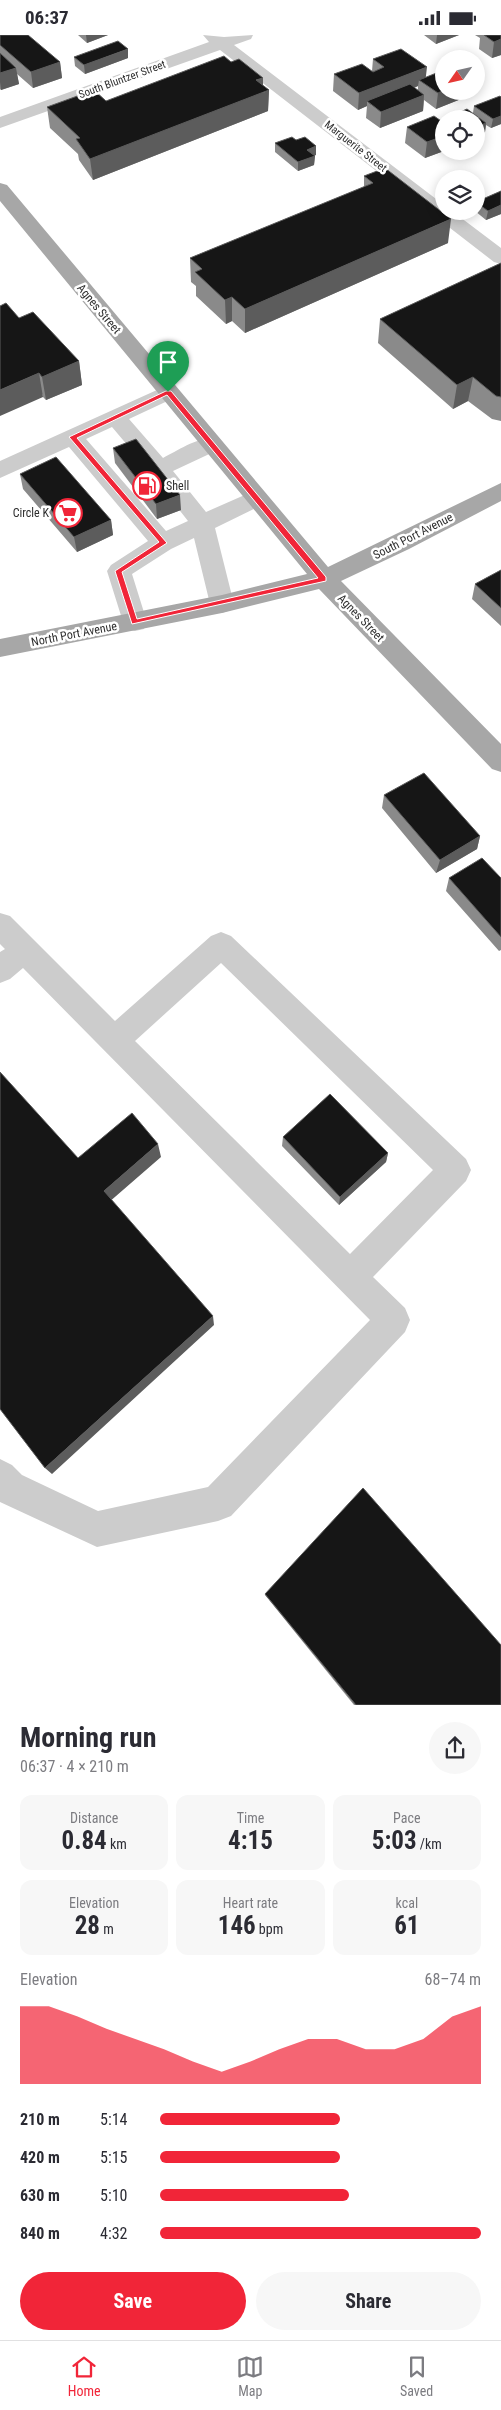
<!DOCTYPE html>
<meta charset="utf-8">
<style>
:root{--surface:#fff;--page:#f7f7f7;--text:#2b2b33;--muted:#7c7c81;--line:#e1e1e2;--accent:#f12538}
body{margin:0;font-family:"Roboto Condensed",sans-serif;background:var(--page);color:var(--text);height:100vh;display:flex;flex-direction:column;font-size:19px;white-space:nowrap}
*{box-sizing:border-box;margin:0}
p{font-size:16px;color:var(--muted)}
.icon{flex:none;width:28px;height:28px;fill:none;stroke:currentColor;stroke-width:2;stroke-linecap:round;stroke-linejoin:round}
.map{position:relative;height:1670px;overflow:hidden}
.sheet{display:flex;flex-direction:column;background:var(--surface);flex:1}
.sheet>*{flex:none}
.needle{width:32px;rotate:236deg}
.fabs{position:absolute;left:435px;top:15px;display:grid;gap:10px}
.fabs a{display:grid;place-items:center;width:50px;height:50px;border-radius:50%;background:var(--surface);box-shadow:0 2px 12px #0003;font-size:25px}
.pin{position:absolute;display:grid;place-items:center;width:42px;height:42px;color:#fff;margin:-51px -21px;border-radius:50% 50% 50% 0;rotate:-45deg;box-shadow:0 0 5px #0007}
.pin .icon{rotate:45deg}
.round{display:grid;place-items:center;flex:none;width:52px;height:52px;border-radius:26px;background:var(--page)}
.headline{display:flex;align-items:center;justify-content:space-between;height:85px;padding:0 20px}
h1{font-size:28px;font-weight:700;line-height:38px}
.metrics{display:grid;grid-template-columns:repeat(3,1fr);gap:8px;height:85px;padding:5px 20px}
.metrics div{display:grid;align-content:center;border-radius:12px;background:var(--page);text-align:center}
.metrics b{font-size:25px;font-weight:700}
.metrics small{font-size:14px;font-weight:400}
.metrics p{font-size:14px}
.chart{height:140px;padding:10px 20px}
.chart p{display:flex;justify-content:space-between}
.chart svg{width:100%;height:90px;margin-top:5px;fill:var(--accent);opacity:.7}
.action{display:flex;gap:10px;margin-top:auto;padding:10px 20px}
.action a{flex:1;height:58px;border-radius:30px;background:var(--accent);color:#fff;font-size:20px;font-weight:700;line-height:58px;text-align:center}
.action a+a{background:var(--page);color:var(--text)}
ul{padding:0 20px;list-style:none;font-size:16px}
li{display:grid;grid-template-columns:80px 60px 1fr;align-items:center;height:38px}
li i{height:12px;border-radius:6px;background:var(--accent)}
.status{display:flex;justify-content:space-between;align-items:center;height:35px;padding:0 25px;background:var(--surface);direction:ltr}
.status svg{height:14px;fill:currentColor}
.menu{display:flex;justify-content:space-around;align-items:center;height:70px;border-top:1px solid var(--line);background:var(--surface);font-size:14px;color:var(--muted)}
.menu a{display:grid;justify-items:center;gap:2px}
.menu .active{color:var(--accent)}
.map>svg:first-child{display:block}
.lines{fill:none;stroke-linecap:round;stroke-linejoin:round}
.minor{fill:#ccc;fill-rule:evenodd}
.major{fill:#a7a7a7;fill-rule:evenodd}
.wall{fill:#8a8a8a;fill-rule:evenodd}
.shaded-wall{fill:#5c5c5c}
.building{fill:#161616;stroke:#5c5c5c}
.route{fill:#f12538;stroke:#fff;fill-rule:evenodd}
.labels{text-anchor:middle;stroke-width:5;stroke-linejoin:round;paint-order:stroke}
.far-street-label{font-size:11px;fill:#2f2f2f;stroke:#fff}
.street-label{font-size:12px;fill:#2f2f2f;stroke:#fff}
.poi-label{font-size:12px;fill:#2f2f2f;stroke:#fff;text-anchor:start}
</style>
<div class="status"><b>06:37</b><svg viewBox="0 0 49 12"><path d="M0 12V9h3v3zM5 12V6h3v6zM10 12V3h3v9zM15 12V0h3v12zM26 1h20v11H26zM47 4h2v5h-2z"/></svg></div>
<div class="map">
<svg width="501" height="1670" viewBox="0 0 501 1670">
<rect width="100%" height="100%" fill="#fff"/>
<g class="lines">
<path class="minor" d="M203,0L224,2L253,0L251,4L234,10L444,170V176H452L501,213V229L494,227L220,15L0,93V82L209,7Z
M168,350L176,352L179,357L176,362L129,384L163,423C179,415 202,399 220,404L223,409L220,414L173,436L206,477L256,455L264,457L267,463L264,469L215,493L234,569L231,575L222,578L213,575L210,569L194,503L171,514L132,539L147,587L144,594L135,596L126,594L123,587L107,536L111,530L148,506L69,412L0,443V426ZM112,392L145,431L140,437L143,443L155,444L188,486L166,496L86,404Z
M0,878L10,881L115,986L211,901L221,897L231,901L466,1124L471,1135L466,1146L373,1242L405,1273L410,1285L405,1297L231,1481L218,1486L97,1512L0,1467V1424L12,1430L22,1440L98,1476L208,1452L370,1285L23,933L10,944L0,948V917L5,914L0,909ZM221,928L433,1135L350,1219L135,1006Z"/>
<path class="major" d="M0,148L7,150L328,532L501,448V466L409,514L341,546L501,709V737L492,734L319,554L222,578L0,622V604L222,560L307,539L0,166Z"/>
</g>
<path class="wall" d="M0,0L60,27L62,43L33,53L17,39L19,49L1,55L0,54Z
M78,0H108L87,8Z
M424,0H459L436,9Z
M475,0H501V20L492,23L479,14L480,3Z
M74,22L128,23L85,39L75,31Z
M373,24L426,42L444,56H471V60L436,74L424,65L423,76L380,93L366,83L367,71L358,75L333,56L334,39L372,36ZM418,51V55L414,53Z
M263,51L269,55L268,76L93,145L79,125L78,119L50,93L47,72L106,66Z
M501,62V89L491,93L486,90L485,97L476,101V84L473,78L474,71Z
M444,84V116L425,123L405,108L407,92L440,85Z
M296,105L316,111L314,130L298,136L275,117V108Z
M364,141L448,208L245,298L232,286L226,289L196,261V251L191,247L190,223L364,152Z
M501,156V179L486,185L475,176H476V167Z
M501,228V386L492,384L468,366L453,374L378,308L380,284Z
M19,283L79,326L82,350L46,365L43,362Z
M113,413L181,475L157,484L115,428Z
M20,439L111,485L113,500L77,517L23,454Z
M501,535V591L472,564L475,549Z
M384,760L480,801L477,814L436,838L382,773Z
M449,843H501V915L499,916L446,856Z
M283,1102L388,1118L386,1127L339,1170L282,1111Z
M265,1559L501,1670H354L265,1560Z"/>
<path class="shaded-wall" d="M86,0H108L87,8Z
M437,0H459L436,9Z
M501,4V20L492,23L494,7Z
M128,14V23L85,39L84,30Z
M60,27L62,43L33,53L31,37Z
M427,32L425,49L419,45L418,51L371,70L367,66V71L358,75L359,58Z
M16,33L19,49L1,55L0,47V38Z
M263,43V58L269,55L268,76L93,145L90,124L256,45Z
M444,55V56H471V60L436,74L438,58Z
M424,60L423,76L380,93L381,77Z
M501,81V89L491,93L493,84Z
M486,88L485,97L476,101V92Z
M444,101V116L425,123L427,107Z
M316,111V120L307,124V115Z
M315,121L314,130L298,136V127Z
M501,170V179L486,185L488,176Z
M451,184L448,208L245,298V274Z
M232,262V286L226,289L225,265Z
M79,326L82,350L46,365L42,342Z
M39,338L43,362L0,381V355Z
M473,342L468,366L453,374L457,350Z
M180,460L181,475L157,484L156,469Z
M111,485L113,500L77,517L74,502Z
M480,801L477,814L436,838L440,825Z
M158,1109L161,1122L108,1168L104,1156Z
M388,1118L386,1127L339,1170L340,1162Z
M213,1281L214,1290L52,1439L45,1433Z"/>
<path class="building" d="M0,0H28L60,27L31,37L0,10Z
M484,0H501V4L494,7Z
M118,6L128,14L84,30L74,22Z
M401,14L427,32L359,58L334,39L362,29L373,37L384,32L373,24Z
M0,18L16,33L0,38Z
M224,21L231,27L239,24L263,43L256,45L269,55L90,124L76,104L80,103L47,72L94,55L106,66Z
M444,35V55L438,58L419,45Z
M410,49L424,60L381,77L367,66Z
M500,61L501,62V81L493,84L474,71Z
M467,74L486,88L476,92V84H444Z
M434,81L444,88V101L427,107L407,92Z
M292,102L296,105L305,102L316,111L307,115L315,121L298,127L275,108Z
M385,133L451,184L245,274L232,262L225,265L195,237L202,234L190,223L373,148L364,141Z
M501,156V170L488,176L476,167Z
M501,228V362L496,361L473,342L457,350L380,284Z
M6,268L19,283L33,277L79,326L42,342L39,338L0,355V271Z
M136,404L180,460L156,469L113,413Z
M56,422L111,485L74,502L20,439Z
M501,535V573L475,549Z
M424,738L480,801L440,825L384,760Z
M482,823L501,843V902L449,843Z
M0,1037L78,1123L132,1078L158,1109L104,1156L213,1281L45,1433L0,1374Z
M330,1059L388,1118L340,1162L283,1102Z
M363,1453L501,1610V1670H356L265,1559Z"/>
<path class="route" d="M166,356H171L326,542V546L132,589L115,536L159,507L69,402ZM167,360L318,543L137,584L122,537L167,508L77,403Z"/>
<defs>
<symbol id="fuel-ring" viewBox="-11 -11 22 22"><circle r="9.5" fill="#fff" stroke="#f12538" stroke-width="1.5"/><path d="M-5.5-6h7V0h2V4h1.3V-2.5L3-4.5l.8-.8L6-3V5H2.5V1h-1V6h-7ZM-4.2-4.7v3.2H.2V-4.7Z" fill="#f12538"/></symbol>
<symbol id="supermarket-ring" viewBox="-11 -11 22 22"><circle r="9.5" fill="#fff" stroke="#f12538" stroke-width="1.5"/><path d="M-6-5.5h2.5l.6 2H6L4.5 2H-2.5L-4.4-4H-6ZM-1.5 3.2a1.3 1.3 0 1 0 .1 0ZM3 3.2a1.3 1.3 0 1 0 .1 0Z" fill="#f12538"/></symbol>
</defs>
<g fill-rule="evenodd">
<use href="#fuel-ring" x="131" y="435" width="32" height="32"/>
<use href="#supermarket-ring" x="52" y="462" width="32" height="32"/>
</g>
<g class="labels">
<g class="far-street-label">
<text transform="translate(122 44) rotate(-20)" y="4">South Bluntzer Street</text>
<text transform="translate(356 111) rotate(38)" y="4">Marguerite Street</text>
</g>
<g class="street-label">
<text transform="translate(99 274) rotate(50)" y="4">Agnes Street</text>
<text transform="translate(413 501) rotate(-27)" y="4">South Port Avenue</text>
<text transform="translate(361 583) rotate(46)" y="4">Agnes Street</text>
<text transform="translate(74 599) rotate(-11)" y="4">North Port Avenue</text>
</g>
<g class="poi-label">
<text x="166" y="455">Shell</text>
<text x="49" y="482" text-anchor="end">Circle K</text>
</g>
</g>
</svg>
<div class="fabs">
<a><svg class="needle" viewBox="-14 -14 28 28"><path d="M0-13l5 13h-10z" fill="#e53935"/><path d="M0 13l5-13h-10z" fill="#7c7c81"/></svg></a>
<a><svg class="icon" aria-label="locate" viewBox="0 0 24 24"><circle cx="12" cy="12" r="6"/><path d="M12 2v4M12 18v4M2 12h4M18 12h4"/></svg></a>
<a><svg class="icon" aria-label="layers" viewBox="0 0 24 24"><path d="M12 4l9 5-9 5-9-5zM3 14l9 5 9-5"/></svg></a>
</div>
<div class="pin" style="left:168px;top:357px;background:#1e9e55"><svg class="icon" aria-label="arrive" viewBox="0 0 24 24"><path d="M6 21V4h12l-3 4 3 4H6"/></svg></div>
</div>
<section class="sheet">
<div class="headline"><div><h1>Morning run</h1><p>06:37 · 4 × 210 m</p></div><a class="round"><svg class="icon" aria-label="share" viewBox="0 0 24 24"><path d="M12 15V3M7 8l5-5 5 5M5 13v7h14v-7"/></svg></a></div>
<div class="metrics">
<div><p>Distance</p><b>0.84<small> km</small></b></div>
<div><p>Time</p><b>4:15</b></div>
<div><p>Pace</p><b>5:03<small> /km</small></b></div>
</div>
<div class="metrics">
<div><p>Elevation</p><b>28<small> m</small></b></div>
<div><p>Heart rate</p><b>146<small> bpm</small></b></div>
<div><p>kcal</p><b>61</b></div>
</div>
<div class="chart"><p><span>Elevation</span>68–74 m</p>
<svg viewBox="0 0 160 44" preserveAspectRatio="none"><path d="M0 44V6L10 6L20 11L30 17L40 22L50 27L60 33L70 38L80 33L90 27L100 22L110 22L120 27L130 27L140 22L150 11L160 6V44z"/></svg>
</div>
<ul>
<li><b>210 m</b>5:14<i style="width:56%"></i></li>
<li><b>420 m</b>5:15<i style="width:56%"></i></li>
<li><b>630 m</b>5:10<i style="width:59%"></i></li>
<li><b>840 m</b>4:32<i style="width:100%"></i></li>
</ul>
<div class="action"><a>Save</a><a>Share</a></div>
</section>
<nav class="menu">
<a class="active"><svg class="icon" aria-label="home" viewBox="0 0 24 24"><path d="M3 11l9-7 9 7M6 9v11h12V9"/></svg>Home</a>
<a><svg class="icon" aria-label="map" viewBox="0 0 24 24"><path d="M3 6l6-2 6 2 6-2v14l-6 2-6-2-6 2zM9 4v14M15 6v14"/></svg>Map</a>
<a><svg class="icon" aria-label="saved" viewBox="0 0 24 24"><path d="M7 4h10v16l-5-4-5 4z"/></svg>Saved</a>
</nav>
